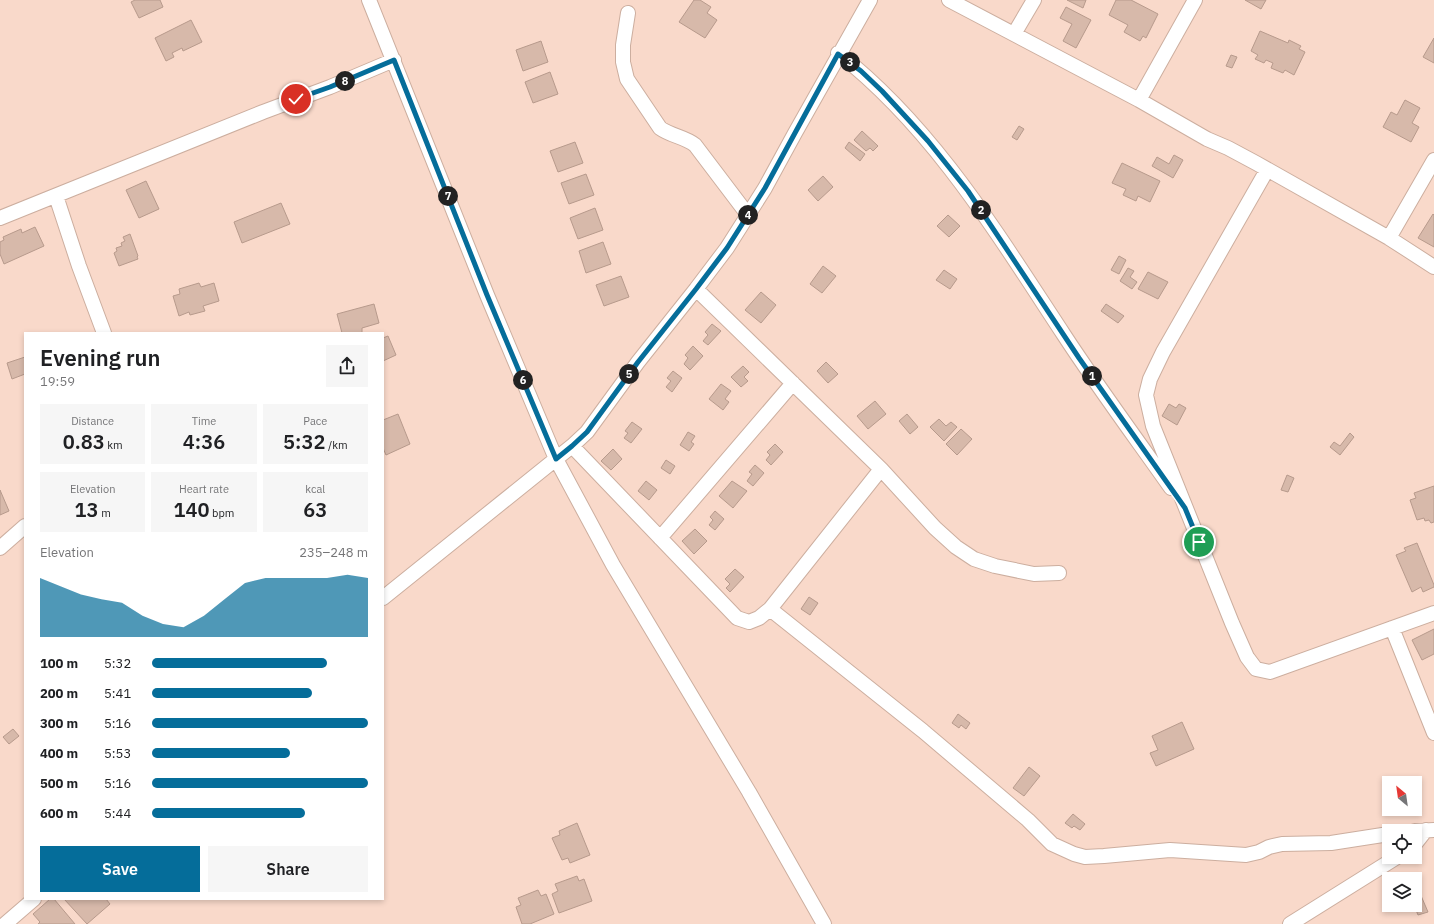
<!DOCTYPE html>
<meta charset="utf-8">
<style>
:root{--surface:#fff;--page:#f6f6f6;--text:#202124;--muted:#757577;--accent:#056d9a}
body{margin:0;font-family:"IBM Plex Sans",sans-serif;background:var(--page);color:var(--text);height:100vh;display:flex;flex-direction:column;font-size:15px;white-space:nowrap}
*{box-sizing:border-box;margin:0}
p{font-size:13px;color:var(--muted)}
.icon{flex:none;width:22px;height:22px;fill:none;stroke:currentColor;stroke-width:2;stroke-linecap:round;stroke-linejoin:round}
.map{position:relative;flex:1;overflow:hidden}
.panel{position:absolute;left:24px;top:332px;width:360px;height:568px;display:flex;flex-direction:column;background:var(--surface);border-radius:0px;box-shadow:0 2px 6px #0003}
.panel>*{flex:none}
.needle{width:26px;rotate:331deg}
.controls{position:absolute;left:1382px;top:776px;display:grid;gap:8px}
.controls a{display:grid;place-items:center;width:40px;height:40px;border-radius:0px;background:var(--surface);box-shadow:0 2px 6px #0003;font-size:20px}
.pin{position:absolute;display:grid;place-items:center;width:34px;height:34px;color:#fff;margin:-17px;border:2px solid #fff;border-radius:50%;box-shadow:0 1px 4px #0007}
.km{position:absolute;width:20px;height:20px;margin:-10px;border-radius:50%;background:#222;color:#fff;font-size:11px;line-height:20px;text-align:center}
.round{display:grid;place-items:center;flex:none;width:42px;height:42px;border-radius:0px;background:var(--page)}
.head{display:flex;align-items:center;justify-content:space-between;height:68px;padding:0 16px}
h1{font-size:22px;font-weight:600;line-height:30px}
.metrics{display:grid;grid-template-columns:repeat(3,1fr);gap:6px;height:68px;padding:4px 16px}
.metrics div{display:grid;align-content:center;border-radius:0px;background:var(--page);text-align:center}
.metrics b{font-size:20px;font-weight:600}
.metrics small{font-size:11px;font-weight:400}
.metrics p{font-size:11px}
.chart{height:112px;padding:8px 16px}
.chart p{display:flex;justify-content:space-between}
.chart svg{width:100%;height:72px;margin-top:4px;fill:var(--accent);opacity:.7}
.button{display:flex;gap:8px;margin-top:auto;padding:8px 16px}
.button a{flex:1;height:46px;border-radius:0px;background:var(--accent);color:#fff;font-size:16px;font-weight:600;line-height:46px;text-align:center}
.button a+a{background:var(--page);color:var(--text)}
ul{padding:0 16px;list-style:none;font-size:13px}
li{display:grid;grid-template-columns:64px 48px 1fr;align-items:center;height:30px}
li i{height:10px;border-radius:5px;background:var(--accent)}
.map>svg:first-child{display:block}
.building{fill:#d7b9aa;stroke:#b79a8c}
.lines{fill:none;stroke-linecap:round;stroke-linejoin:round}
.minor-casing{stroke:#ccae9f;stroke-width:16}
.minor{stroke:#fff;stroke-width:14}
.route-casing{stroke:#fff;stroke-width:8}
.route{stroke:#056d9a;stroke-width:5}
</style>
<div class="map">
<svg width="1434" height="924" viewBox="0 0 1434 924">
<rect width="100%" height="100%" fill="#f9d9ca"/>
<path class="building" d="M135,0H160L163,7L139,18L131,2Z
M694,0H700L711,7L707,13L717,20L705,38L679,22Z
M1067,0H1086L1083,8Z
M1116,0H1131L1158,14L1146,38L1143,36L1140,41L1124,32L1128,25L1109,15Z
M1245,0H1266L1261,9Z
M1066,7L1091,20L1076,48L1063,41L1072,24L1060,18Z
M191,20L202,42L183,51L182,48L172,53L174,57L166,61L155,38Z
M1260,31L1288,43L1289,40L1301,46L1299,49L1305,52L1294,75L1285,70L1283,73L1271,68L1273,63L1266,60L1264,63L1255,59L1258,55L1251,51Z
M1434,38V63L1423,57Z
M541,41L548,62L523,71L516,50Z
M1231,55L1237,57L1232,68L1226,66Z
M550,72L558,94L533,103L525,82Z
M1405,100L1420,108L1412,123L1419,127L1411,142L1383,127L1391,112L1397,115Z
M1019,126L1024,129L1017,140L1012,137Z
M862,131L878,146L873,151L870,148L866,151L854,140Z
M575,142L583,163L558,172L550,151Z
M849,142L865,154L860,161L845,148Z
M1174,155L1183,160L1173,178L1152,166L1157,157L1169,164Z
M1122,163L1160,181L1150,202L1138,196L1136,201L1123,195L1126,189L1112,183Z
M586,174L594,195L569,204L561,183Z
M823,176L833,187L818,201L808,190Z
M146,181L159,209L139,218L126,190Z
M281,203L290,224L242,243L234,222Z
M595,208L603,230L578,239L570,218Z
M1433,214L1434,215V247L1418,238Z
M948,215L960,226L949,237L937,226Z
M35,227L44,246L4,264L0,254V242L4,240L3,237L21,229L22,233Z
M130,234L138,256L137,257L138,259L119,266L114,253L117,251L116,248L122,246L121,243L125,241L123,237Z
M603,242L611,264L586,273L579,251Z
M1119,256L1126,260L1119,274L1111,270Z
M823,266L836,276L822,293L810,284Z
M1128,268L1134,271L1130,277L1137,282L1132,289L1120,281Z
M944,270L957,279L950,289L936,280Z
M1148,272L1168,282L1158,299L1138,289Z
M621,276L629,297L604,306L596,285Z
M199,283L201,287L214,283L219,301L203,306L205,311L190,315L189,312L179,316L173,296L180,294L179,289Z
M761,292L776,305L761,323L745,310Z
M374,304L379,323L362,328V333H342L337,314Z
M1106,304L1124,316L1118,323L1101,311Z
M712,324L721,331L708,345L703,341L708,335L705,332Z
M388,336L396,355L383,361V338Z
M693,346L703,356L690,370L684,364L688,358L685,355Z
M25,357V374L12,379L7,363Z
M826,362L838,374L828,383L817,371Z
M743,366L749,372L744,377L748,381L741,387L731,377Z
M673,371L682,378L672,392L666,387L671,381L667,378Z
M721,384L731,391L725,399L729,402L723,410L709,399Z
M875,401L886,414L868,429L857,416Z
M1169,404L1176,408L1179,404L1186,408L1177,425L1162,416Z
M398,414L410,444L386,455L383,448V420Z
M907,414L918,427L910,434L899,421Z
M939,419L946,426L951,422L957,427L944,441L930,427Z
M632,422L642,429L631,443L624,438L628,433L625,431Z
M961,429L972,439L957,455L946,444Z
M688,432L695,436L691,442L694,444L689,451L680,445Z
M1350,433L1354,437L1340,455L1330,447L1334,442L1340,446Z
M775,444L783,452L771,465L766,460L770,455L767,452Z
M613,449L622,459L611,470L601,461Z
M666,460L675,466L670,474L661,468Z
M755,465L764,473L753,486L747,481L752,474L749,472Z
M1287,475L1294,478L1288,492L1281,490Z
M646,481L657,490L649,500L638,491Z
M732,481L747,491L733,508L719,496Z
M1434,486V522L1431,523L1429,520L1425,521L1424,518L1417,520L1410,500L1416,498L1414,493Z
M0,490L9,511L0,515Z
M715,511L724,519L715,530L709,525L713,520L710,517Z
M695,529L707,541L694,554L682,541Z
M1417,543L1434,585V587L1423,592L1421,587L1412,592L1396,555L1406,551L1404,548Z
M735,569L744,577L730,592L726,588L730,584L725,579Z
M809,597L818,603L810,615L801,609Z
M1434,629V654L1422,660L1412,640Z
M958,714L970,723L966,729L961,725L959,728L952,723Z
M1182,722L1194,749L1156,766L1150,753L1158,750L1152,736Z
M13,729L19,736L9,744L3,737Z
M1029,767L1040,776L1024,796L1013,788Z
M1073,814L1085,824L1080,830L1074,826L1072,828L1065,823Z
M577,823L590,855L570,863L568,858L562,860L552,838L560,835L559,831Z
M577,876L579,881L584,879L592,901L559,913L552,894L558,891L555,884Z
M1416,884L1428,912L1418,915L1414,905H1415V885Z
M538,890L541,896L546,894L554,914L530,924H522L516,907L521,905L518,898Z
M50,899H54L75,924H38L40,922L33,914Z
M64,899H106L110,904L87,924Z"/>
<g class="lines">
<defs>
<path id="minor" d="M369,0L487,295L556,459L613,565L749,792L824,924
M949,0L1139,100L1207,139L1228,148L1256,163L1389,238L1434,267
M628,13L623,45V62L627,79L660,128C671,136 685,137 695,145L748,215
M1014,34L1034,0
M838,53C934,128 998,235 1064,335C1098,387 1135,437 1171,488
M1139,100L1195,0
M1267,170L1163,352L1150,379L1146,395L1153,426L1232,623L1247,657L1256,669L1270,672L1434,613
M56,196L79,266L104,333
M0,218L263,112L330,87L394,60
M1389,238L1434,160
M696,289L881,469L935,528L956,547L974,559L995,566L1034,574L1059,573
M572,446L737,618L749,622L759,618L770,609L881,469
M660,538L793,383
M0,548L25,526
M383,598L572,446L587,432L638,362L696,289L727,248L765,188L795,133L870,0
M770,609L923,731L1028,820L1052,844L1074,854L1085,857L1104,856L1170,850L1246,855L1259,852L1269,847L1282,844L1331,843L1389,834
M1392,628L1434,733
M1415,831L1434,830
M1415,844L1426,830
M5,924L34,899
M1290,924L1397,857"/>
</defs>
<use href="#minor" class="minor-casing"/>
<use href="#minor" class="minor"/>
</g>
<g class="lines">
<defs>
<path id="route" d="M296,99L330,87L394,60L487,295L556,459L572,446L587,432L638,362L696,289L727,248L765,188L838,54L861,71L882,91L928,141L968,191L1079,358L1185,508L1199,542"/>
</defs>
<use href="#route" class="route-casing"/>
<use href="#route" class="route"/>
</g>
</svg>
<div class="controls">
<a><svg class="needle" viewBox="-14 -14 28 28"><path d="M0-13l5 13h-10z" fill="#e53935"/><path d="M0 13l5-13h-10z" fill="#757577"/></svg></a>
<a><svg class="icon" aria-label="locate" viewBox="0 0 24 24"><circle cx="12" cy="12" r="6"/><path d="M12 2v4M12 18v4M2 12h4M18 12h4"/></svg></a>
<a><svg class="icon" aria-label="layers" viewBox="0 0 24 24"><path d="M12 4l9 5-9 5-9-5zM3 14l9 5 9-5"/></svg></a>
</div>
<div class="pin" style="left:1199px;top:542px;background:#1e9e55"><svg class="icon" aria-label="arrive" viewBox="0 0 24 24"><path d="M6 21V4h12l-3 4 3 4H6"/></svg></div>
<div class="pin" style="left:296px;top:99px;background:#d93025"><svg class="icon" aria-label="check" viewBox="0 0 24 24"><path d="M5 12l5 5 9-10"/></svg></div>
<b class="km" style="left:1092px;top:376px">1</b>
<b class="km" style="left:981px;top:210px">2</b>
<b class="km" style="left:850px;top:62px">3</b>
<b class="km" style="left:748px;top:215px">4</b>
<b class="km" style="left:629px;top:374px">5</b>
<b class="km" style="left:523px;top:380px">6</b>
<b class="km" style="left:448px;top:196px">7</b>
<b class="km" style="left:345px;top:81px">8</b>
<section class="panel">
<div class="head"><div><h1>Evening run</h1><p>19:59</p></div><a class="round"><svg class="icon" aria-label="share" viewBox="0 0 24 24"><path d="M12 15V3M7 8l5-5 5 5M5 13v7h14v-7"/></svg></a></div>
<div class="metrics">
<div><p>Distance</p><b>0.83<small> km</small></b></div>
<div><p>Time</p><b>4:36</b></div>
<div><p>Pace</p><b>5:32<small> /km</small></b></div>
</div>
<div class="metrics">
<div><p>Elevation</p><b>13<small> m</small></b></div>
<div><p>Heart rate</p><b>140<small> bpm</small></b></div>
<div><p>kcal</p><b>63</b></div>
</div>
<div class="chart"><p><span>Elevation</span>235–248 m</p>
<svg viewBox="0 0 160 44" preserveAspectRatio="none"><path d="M0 44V8L10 13L20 18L30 21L40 23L50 31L60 36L70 38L80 31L90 21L100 11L110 8L120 8L130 8L140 8L150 6L160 8V44z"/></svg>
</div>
<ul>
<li><b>100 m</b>5:32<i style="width:81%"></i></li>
<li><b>200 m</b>5:41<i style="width:74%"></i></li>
<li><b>300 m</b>5:16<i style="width:100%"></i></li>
<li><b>400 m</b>5:53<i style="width:64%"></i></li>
<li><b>500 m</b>5:16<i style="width:100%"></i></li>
<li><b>600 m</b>5:44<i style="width:71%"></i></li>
</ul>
<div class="button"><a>Save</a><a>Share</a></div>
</section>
</div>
